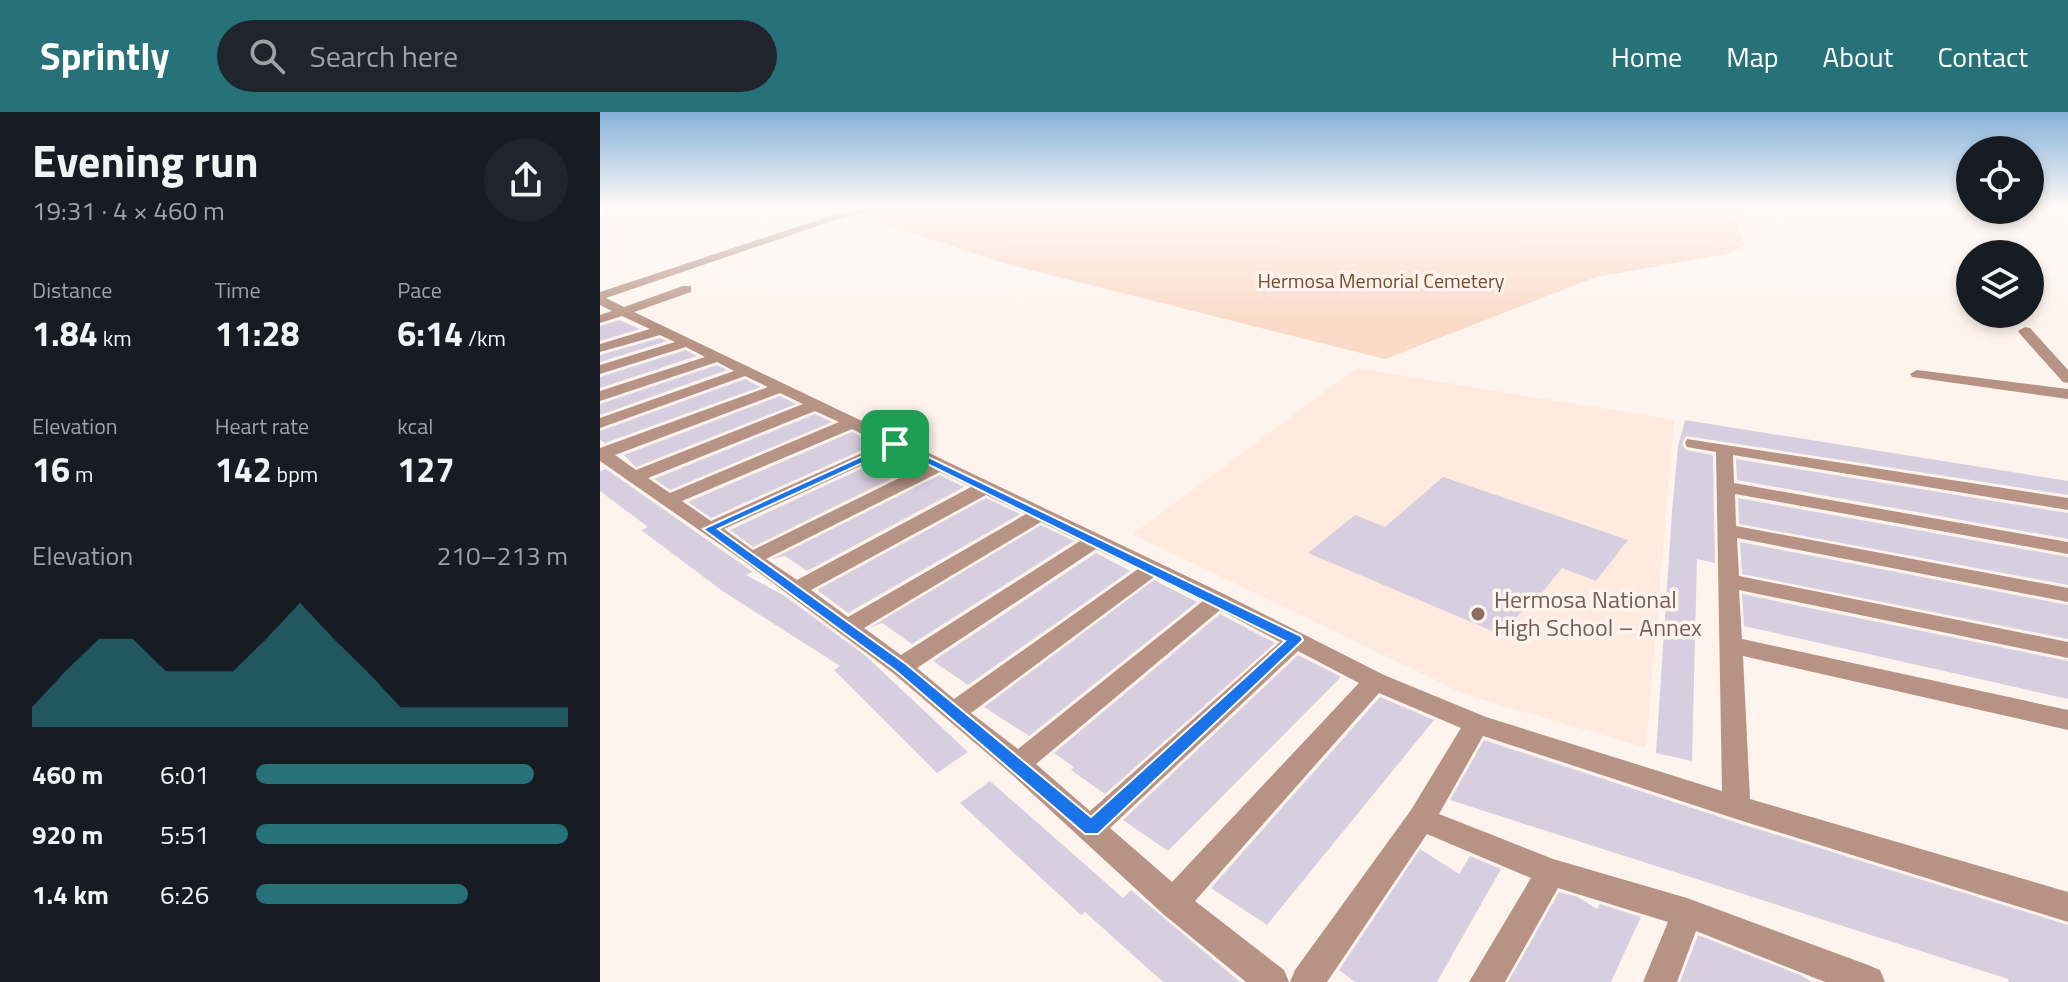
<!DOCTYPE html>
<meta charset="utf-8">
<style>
:root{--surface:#171b24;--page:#20242c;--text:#f1f3f6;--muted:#9ea1a6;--accent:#277178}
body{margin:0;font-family:"Titillium Web",sans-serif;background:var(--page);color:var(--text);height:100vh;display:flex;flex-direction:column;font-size:30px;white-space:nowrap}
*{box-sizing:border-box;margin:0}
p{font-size:26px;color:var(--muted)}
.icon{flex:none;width:44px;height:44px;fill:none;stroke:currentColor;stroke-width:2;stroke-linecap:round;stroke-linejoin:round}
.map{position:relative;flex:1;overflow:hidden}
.panel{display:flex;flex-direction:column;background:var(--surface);width:600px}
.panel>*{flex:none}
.tools{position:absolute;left:1356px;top:24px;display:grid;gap:16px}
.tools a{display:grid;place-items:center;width:88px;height:88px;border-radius:50%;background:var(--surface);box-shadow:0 4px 12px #0003;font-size:40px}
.pin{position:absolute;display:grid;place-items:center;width:68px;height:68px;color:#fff;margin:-34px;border-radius:16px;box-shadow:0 4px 12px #0006}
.round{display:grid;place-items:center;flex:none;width:84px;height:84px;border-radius:42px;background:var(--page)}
.overview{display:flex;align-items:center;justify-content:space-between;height:136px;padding:0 32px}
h1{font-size:44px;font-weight:700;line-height:60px}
.stats{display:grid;grid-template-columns:repeat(3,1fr);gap:12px;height:136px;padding:8px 32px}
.stats div{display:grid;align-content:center}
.stats b{font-size:34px;font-weight:700}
.stats small{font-size:22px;font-weight:400}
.stats p{font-size:22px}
.chart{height:224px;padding:16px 32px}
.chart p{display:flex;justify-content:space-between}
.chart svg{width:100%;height:144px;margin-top:8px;fill:var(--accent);opacity:.7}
ul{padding:0 32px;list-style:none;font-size:26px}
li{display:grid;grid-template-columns:128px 96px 1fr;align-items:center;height:60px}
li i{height:20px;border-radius:10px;background:var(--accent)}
header{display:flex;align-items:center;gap:48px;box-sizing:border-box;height:112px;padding:0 40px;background:var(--accent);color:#fff}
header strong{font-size:38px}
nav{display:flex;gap:44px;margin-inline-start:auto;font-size:28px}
.search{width:560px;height:72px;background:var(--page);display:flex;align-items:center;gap:20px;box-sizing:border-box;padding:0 28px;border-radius:44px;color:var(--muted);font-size:30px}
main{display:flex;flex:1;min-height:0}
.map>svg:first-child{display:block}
.built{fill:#feeade}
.green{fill:#fad9c6}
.building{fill:#d7cfdf}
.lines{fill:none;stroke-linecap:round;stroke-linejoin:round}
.minor{fill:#b69384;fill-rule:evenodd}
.route{fill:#1a73e8;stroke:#fff;stroke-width:2;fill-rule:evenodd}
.education-dot{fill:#8d6e63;stroke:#fef4ed;stroke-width:3}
.labels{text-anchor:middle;stroke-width:7;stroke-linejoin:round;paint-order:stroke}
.far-park-label{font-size:20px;fill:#794b2c;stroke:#fef4ed}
.education-label{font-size:24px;fill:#785e54;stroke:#fef4ed;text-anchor:start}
</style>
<header>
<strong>Sprintly</strong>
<div class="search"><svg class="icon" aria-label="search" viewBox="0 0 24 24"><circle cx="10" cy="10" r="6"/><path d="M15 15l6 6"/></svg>Search here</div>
<nav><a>Home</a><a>Map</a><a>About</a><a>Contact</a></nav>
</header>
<main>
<section class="panel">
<div class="overview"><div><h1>Evening run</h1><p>19:31 · 4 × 460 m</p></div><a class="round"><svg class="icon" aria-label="share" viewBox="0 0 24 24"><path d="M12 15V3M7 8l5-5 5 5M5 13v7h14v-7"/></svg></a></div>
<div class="stats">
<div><p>Distance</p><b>1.84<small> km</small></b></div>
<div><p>Time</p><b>11:28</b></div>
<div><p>Pace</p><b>6:14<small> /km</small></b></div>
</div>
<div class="stats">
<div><p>Elevation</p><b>16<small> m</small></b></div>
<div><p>Heart rate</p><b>142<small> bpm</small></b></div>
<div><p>kcal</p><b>127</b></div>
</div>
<div class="chart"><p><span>Elevation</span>210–213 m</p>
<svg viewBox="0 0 160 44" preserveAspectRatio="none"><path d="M0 44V38L10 27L20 17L30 17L40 27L50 27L60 27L70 17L80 6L90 17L100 27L110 38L120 38L130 38L140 38L150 38L160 38V44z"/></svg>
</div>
<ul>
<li><b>460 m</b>6:01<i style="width:89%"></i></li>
<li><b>920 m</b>5:51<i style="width:100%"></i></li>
<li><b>1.4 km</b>6:26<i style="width:68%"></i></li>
</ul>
</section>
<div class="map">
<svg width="1468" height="870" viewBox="0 0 1468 870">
<rect width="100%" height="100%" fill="#fef4ed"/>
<path class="built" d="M757,256L1074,308L1046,636L864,582L533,422Z"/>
<path class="green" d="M356,94H1129L1145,134L1126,142L996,165L785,247L406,152L254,102L287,95Z"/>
<path class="building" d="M19,208L40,217L0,229V214Z
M60,226L67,229L0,250V243Z
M86,238L97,244L0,276V265Z
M117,253L127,258L0,303V292Z
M145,267L160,275L5,331L0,328V319Z
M180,284L196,292L36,355L24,343Z
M215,302L232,310L70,378L54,367Z
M1085,308L1468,369V383L1086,324L1082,332L1086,338L1113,343L1115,451L1097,447L1092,649L1056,641L1072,400L1078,334Z
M252,320L275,332L111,406L88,390Z
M295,341L319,353L153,435L130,418Z
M1136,347L1468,401V427L1137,368Z
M6,357L153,460L146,463L185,484L267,545L368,640L337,661L234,558L240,554L124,480L41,418L48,415L0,379V359Z
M340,363L364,375L207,459L185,444L172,447Z
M843,365L1028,428L996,469L962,456L928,498L924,496L902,523L708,441L755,403L785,415Z
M386,386L420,402L248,501L217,478Z
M1138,386L1468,445V473L1139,412Z
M441,413L474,429L312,532L282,511L269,516Z
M1140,430L1468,493V527L1142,462Z
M496,441L530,459L368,573L333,549Z
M554,468L597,490L429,624L384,595Z
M1142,482L1468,549V587L1144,514Z
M620,502L675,531L505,682L471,658L474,655L454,641Z
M698,543L741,565L568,739L523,708Z
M780,585L834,608L667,813L611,776Z
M884,628L1135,710L1468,813V870H1409L1408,867L850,688Z
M390,669L523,786L531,778L640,870H563L485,800L481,803L360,691Z
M820,737L859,762L870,744L901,757L837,870H755L739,858Z
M959,780L978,785L997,797L1000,792L1041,805L1011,870H908Z
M1098,823L1200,863L1212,870H1080Z"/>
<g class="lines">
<path class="minor" d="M276,94H295L238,107L6,186L24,195L83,174H91V180L34,200L626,483L784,563L886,605L1122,679L1116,340L1087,335L1085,331L1087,327L1468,386V398L1133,343L1134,371L1468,430V442L1135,382L1136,414L1468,476V490L1137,426L1139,464L1468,530V546L1139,478L1142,527L1468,598V618L1143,544L1150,687L1468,780V810L1136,707L883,624L839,702L953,747L1087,786L1268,853L1280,858L1285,870H1225L1096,819L1077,870H1043L1068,810L958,776L905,870H869L931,766L827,722L727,870H690L695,858L811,698L861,616L779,581L595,789L684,858L689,870H646L562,801L409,660L293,561L145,450L0,349V336L168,275L145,264L0,316V306L134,259L117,250L0,289V279L105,245L86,235L0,262V253L75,230L60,223L0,240V232L50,217L22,204L0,211V203L12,199L0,193V180L233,103ZM180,281L203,292L36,358L15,343ZM215,299L239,310L70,381L48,366ZM252,317L282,332L111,409L82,389ZM295,338L326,353L153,438L124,417ZM340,360L371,375L197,468L166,447ZM386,383L426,402L248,505L211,478ZM441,410L480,429L301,543L264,516ZM496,437L538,457L354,587L317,556ZM554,465L603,489L418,637L371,601ZM620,498L680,530L490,699L436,652ZM698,539L759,571L572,770L510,716Z
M320,94H615L610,97H325Z
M1425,215L1430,216L1468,258V271L1463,270L1420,222L1418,219Z
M1317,258L1468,277V287L1312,265L1310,262Z"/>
</g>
<linearGradient id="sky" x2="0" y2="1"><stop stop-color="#85b1da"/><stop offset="0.44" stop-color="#fffaf7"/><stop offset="1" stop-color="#fffaf7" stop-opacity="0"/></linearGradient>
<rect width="1468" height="216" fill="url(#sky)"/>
<path class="route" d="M295,329L701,524L703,528L498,722H485L296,559L103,417ZM295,336L685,529L491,705L306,552L118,417Z"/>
<circle class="education-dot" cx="878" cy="502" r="8"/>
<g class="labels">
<g class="far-park-label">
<text x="781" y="176">Hermosa Memorial Cemetery</text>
</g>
<g class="education-label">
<text x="894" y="496">Hermosa National<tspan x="894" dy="28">High School – Annex</tspan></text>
</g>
</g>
</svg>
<div class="tools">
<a><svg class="icon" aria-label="locate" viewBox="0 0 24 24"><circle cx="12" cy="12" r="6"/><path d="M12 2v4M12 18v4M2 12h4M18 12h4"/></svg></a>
<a><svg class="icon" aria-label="layers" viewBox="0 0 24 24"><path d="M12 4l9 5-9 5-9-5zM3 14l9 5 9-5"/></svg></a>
</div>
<div class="pin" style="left:295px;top:332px;background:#1e9e55"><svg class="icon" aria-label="arrive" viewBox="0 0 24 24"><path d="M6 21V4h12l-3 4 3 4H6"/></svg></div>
</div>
</main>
